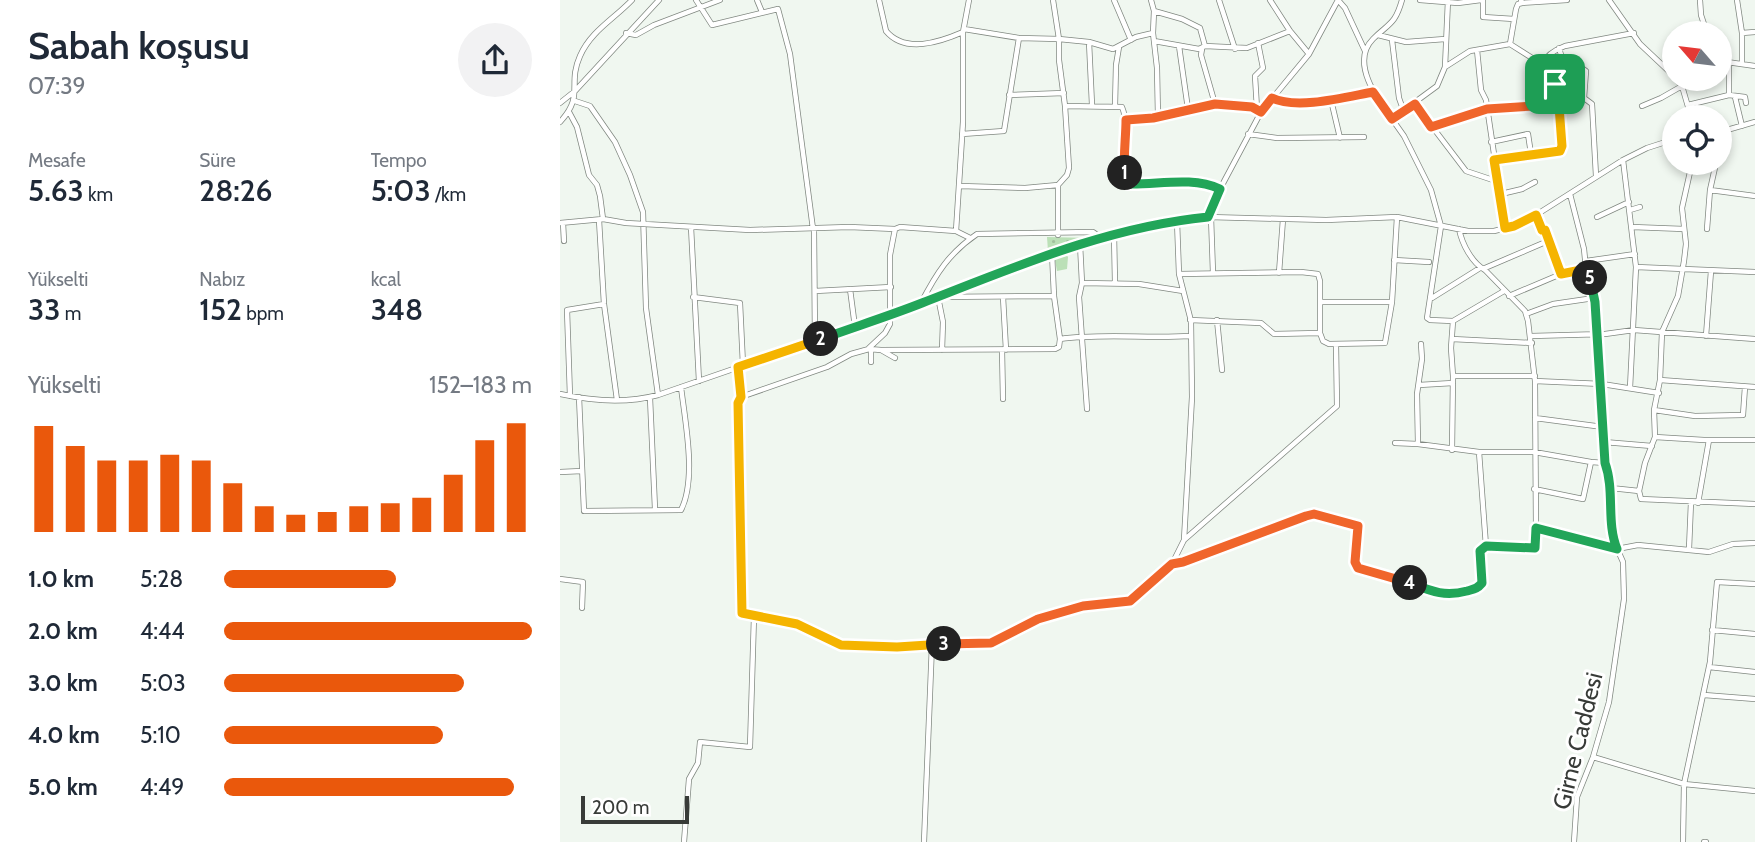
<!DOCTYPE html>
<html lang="tr">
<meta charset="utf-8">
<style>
:root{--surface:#fff;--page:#f2f2f3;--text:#1f2937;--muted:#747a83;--accent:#ea580c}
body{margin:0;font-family:Cabin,sans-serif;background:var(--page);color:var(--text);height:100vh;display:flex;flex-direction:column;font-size:26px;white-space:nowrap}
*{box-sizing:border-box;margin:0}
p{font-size:23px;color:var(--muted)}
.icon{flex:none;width:38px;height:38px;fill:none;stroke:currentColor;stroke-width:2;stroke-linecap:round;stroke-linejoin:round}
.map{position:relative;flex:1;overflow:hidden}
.panel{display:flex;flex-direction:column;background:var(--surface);width:560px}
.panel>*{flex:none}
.needle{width:46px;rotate:298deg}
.tools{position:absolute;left:1102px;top:21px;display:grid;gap:14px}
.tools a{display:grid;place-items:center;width:70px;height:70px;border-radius:50%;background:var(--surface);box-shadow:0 4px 10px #0003;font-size:35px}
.scale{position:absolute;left:21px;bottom:18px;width:108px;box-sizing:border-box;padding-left:7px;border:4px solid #383b38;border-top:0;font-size:19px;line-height:24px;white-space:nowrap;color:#383b38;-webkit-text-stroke:5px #fff;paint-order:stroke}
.pin{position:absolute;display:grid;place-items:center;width:60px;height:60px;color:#fff;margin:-30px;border-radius:14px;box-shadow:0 4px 10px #0006}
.km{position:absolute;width:35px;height:35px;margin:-18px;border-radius:50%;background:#222;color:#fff;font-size:19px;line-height:35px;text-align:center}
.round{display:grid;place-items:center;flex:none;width:74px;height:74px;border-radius:37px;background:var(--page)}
.summary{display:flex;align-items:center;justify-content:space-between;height:119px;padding:0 28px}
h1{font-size:38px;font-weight:600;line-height:52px}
.stats{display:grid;grid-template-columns:repeat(3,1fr);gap:10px;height:119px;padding:7px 28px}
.stats div{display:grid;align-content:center}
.stats b{font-size:30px;font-weight:600}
.stats small{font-size:19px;font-weight:400}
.stats p{font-size:19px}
.chart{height:196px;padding:14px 28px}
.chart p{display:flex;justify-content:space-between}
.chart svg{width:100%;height:126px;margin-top:7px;stroke:var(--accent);stroke-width:6}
ul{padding:0 28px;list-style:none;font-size:23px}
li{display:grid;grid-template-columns:112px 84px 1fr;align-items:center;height:52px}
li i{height:18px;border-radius:9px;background:var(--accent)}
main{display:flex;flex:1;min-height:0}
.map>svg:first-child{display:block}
.green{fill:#bbe0b7}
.park{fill:url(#park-dots)}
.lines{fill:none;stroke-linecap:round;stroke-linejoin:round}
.minor-casing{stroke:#818881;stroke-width:6}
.minor{stroke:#fff;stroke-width:4.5}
.split-1-casing{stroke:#fff;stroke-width:14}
.split-2-casing{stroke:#fff;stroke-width:14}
.split-3-casing{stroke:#fff;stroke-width:14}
.split-4-casing{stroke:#fff;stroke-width:14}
.split-5-casing{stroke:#fff;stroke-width:14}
.split-6-casing{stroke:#fff;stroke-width:14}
.split-1{stroke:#f0652b;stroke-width:9}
.split-2{stroke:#22a559;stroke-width:9}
.split-3{stroke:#f5b400;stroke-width:9}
.split-4{stroke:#f0652b;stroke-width:9}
.split-5{stroke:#22a559;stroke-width:9}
.split-6{stroke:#f5b400;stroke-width:9}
.labels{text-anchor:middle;stroke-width:6;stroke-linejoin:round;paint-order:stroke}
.street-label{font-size:24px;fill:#383b38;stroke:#fff}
</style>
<main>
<section class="panel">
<div class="summary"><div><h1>Sabah koşusu</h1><p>07:39</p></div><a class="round"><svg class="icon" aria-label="share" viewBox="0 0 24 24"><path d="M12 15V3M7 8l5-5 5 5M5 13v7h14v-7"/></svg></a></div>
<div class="stats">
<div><p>Mesafe</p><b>5.63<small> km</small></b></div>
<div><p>Süre</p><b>28:26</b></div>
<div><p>Tempo</p><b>5:03<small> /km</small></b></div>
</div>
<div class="stats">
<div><p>Yükselti</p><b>33<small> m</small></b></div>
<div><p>Nabız</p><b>152<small> bpm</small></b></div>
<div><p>kcal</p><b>348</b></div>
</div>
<div class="chart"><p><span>Yükselti</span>152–183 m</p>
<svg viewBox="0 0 160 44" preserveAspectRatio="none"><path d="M5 44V7M15 44V14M25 44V19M35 44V19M45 44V17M55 44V19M65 44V27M75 44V35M85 44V38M95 44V37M105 44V35M115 44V34M125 44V32M135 44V24M145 44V12M155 44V6"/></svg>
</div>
<ul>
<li><b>1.0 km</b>5:28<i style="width:56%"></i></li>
<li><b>2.0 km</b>4:44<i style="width:100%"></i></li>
<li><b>3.0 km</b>5:03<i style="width:78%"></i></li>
<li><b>4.0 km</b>5:10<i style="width:71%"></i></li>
<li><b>5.0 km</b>4:49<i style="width:94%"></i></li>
</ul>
</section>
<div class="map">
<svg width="1195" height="842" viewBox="0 0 1195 842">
<defs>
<pattern id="park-dots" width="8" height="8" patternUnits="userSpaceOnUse" patternTransform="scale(1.75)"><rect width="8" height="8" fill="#bbe0b7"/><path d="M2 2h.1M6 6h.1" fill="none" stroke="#a2c19e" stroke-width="1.8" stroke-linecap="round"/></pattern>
</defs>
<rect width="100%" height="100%" fill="#f0f7f0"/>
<path class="green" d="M505,253L508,257L507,269L497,271L494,255Z"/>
<path class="park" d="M487,237L531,238L488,251Z"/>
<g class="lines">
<defs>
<path id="minor" d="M136,0L152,25L218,9L230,54L253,229
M197,0L202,12
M319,0L326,31C345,54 380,42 403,32
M493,0L499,39L529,42L553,49L576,37L593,33
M554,0L571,40
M591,0L594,11L593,33L597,68L598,117
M659,0L675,49
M710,0L730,31L749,54
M842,0C835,25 829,23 813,39C790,62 817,99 832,119L877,86L885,67L888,0
M860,0L898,3L921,0
M923,0V17L954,19
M1049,0L1080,44L1115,77
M1140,0L1141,15L1147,33
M1177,0L1182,33V64
M962,3L1007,0
M594,11L622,19L640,28L645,46
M404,29L459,38L499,39V60L505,106L509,168L507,175L498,185V235
M66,33L76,35L94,25L160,0
M1182,33L1195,32
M818,35L846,42L885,39
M832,40L839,98L844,112
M594,41L639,49L645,46L687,48L730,31
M529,42L532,105
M950,44L980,63
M619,46L628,109
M999,48L1002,58L1013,62L1026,71L1024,98L1032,104L1036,176
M642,49L641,55L655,104
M917,50L921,90L926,100L945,228
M1160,61L1195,66
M885,67L910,51L950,44L956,9L958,4L962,3L961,0
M1116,79L1122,86L1131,117
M1120,81L1142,79
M976,89H981L1000,84L1002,99
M449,95L504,93
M1169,95L1185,97L1186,103
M1175,97L1182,126
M712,98C737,110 785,97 812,92
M771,100L780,138
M15,101L30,106L55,142L70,175L83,212L86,308L98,395
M0,103L15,91L99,0
M855,104L906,171L939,182
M1128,105L1169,95V63
M505,106L562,107C572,132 558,159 567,184C597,187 630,176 660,189
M555,106L556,65L559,47
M973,106H999L1002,99L1024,98
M1082,106L1101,98L1122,86
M697,109L695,76L703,68L698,43
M9,112L17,127L29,175L37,185L40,196L43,219
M832,119L844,136L871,190L881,226L867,318L870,320L893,321
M566,120L593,118L655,104L692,107L701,112
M0,122C25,95 7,85 20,56C31,31 54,19 72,0
M871,127L927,109L973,106C978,77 975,57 1005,46L1074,33
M1160,132L1195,122
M402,134L444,131L459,38
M688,134L717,138L804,137
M931,142L968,134L971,154
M934,160L1000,151L1002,146L999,106
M1063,160L1076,267L1070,388
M1156,163L1150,190L1195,196
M400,186L465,188L498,185
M941,194L962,189L975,182
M1010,194L1024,249L1026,269L1032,284L1035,302L1045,463L1051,478L1052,537L1063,562L1064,599L1049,702L1033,757L1017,797L1014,842
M1070,210L1080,207
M976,215L982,230H985L1001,274
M648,217L660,189L701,112L749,54L778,0L785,8L805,51
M651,217L653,273
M1037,217L1069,202
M39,220L44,304L57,400
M617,221L619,274L631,321L632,397L624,540
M0,223L43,219L66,223L190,230L289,227L335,229L340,227L396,231L410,238
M3,223L4,241
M131,227L139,381
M1072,227L1124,229
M254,229L255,340
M899,229C902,244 912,263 925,270L965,311L968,321L975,381L976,528L1057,549L1078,545L1149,552L1173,544L1195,543
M1147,229L1150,190
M396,231L403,122V32L409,0
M554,234L555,283
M520,244L522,283L519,297L527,409
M492,253L494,296L500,339
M834,260L869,262
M1026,261L1075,254
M1076,267L1195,272
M719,273L723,219
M619,274L741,272L758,274L760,281V333
M522,283L579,284L623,291
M290,289L295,327
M255,291L331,287
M949,296L1001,274L1026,269
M133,297L180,303L183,365
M443,297L446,350
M872,298L920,268H925L988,241
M760,302H832
M361,303C376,274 389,253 417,234L533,232L540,237
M966,314L993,304L1034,298
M630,320L701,323L714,334L760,333L763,341L769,344L825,343L832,302L837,217
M657,320L662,370
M893,321L944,291
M893,321L891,348L893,376
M971,336L1045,334L1074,330L1195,339
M1146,336L1151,271
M892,339L972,343
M309,348L325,333L330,324V255L335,229
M321,350L495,349L499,347L500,339C544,333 587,339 630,336
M382,350L383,322L378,297L494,296
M442,350L443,399
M311,362V349
M178,367L181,397L178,403L182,613L237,624L281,645L297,647L431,643L478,619L523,606L570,601L612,564L623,562L746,516L754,515L798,526L795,562L798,568L837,578L880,595L894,594L917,588L922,583L920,551L926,546L919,452H974L1031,462L1045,463
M1100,380L1195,387
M975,381L1042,384L1099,393
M859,385L893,383
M0,394C32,401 65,404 98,395L361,304L492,252L589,225L648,217L766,220L837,217L908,231H934L954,226L976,215L1063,160L1087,148L1115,139
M10,396L7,310L44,304
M19,397L24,511L121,510C137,479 125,421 121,387
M181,397L267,367L291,354L309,349L321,350L335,358
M90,398L95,509
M1094,410L1135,416L1183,415L1185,387
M975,418L1043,427
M1095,437L1144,440H1195
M1044,442L1092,446
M835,443L858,444L919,452
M858,444L857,394L862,359L861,344
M892,450L893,376H975
M0,472L22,471
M1051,488L1079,491L1081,499L1195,504
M974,489L1023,499L1031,462
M1079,491L1085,463L1095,437L1094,410L1100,380L1102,332L1118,296L1124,261L1126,244L1122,208L1132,163
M1138,503L1149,440
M926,546L975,548L976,528
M1129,549L1131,502
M612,564L624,540L777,406L776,345
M0,579L23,582L22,608
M1152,630L1195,634
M1149,667L1195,672
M1144,695L1195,699
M1033,757L1124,784L1195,791
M124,842L129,779L138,763L140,742L190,747L194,616
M364,842L372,644
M1123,842L1124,784L1150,662L1157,582L1195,584
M1144,842H1146"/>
</defs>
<use href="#minor" class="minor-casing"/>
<use href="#minor" class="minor"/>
</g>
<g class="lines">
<defs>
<path id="split-1" d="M565,173C563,156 566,138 566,120L593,118L655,104L692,107L701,112L712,98C737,110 786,97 813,92L832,119L855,104L871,127L927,109L973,106L976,89H981L995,84"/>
<path id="split-2" d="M261,339C294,327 329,316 362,303C455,267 547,227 648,217L660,189C631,176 598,185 568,184L565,173"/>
<path id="split-3" d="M261,339L178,367L181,397L178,403L182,613L237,624L281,645L337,647L384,644"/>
<path id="split-4" d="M384,644L431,643L478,619L523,606L570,601L612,564L623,562L746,516L754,514L798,526L795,562L798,568L850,583"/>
<path id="split-5" d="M850,583C871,591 884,597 907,591C914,589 917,589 922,583L920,551L926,546L975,548L976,528L1057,549C1046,522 1055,491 1045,463L1035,302L1030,278"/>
<path id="split-6" d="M995,84L1000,83L1002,99L999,106L1002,146L1000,151L934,160L945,228L954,226L976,215L982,230H985L1001,274L1026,269L1030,278"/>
</defs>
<use href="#split-1" class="split-1-casing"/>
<use href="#split-2" class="split-2-casing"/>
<use href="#split-3" class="split-3-casing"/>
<use href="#split-4" class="split-4-casing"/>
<use href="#split-5" class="split-5-casing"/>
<use href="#split-6" class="split-6-casing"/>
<use href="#split-1" class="split-1"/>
<use href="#split-2" class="split-2"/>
<use href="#split-3" class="split-3"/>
<use href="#split-4" class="split-4"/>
<use href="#split-5" class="split-5"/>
<use href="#split-6" class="split-6"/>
</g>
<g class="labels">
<g class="street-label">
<text transform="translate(1018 741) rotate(-76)" y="8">Girne Caddesi</text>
</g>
</g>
</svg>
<div class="tools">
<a><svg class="needle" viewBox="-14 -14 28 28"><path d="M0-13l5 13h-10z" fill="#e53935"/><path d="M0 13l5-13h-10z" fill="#747a83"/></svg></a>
<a><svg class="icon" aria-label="locate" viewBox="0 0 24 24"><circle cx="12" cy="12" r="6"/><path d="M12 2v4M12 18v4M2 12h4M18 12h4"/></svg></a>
</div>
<div class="scale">200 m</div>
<div class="pin" style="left:995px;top:84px;background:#1e9e55"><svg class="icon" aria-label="arrive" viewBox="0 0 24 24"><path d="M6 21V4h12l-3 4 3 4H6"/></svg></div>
<b class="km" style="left:565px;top:173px">1</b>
<b class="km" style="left:261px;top:339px">2</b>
<b class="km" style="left:384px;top:644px">3</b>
<b class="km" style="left:850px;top:583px">4</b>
<b class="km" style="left:1030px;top:278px">5</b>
</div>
</main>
